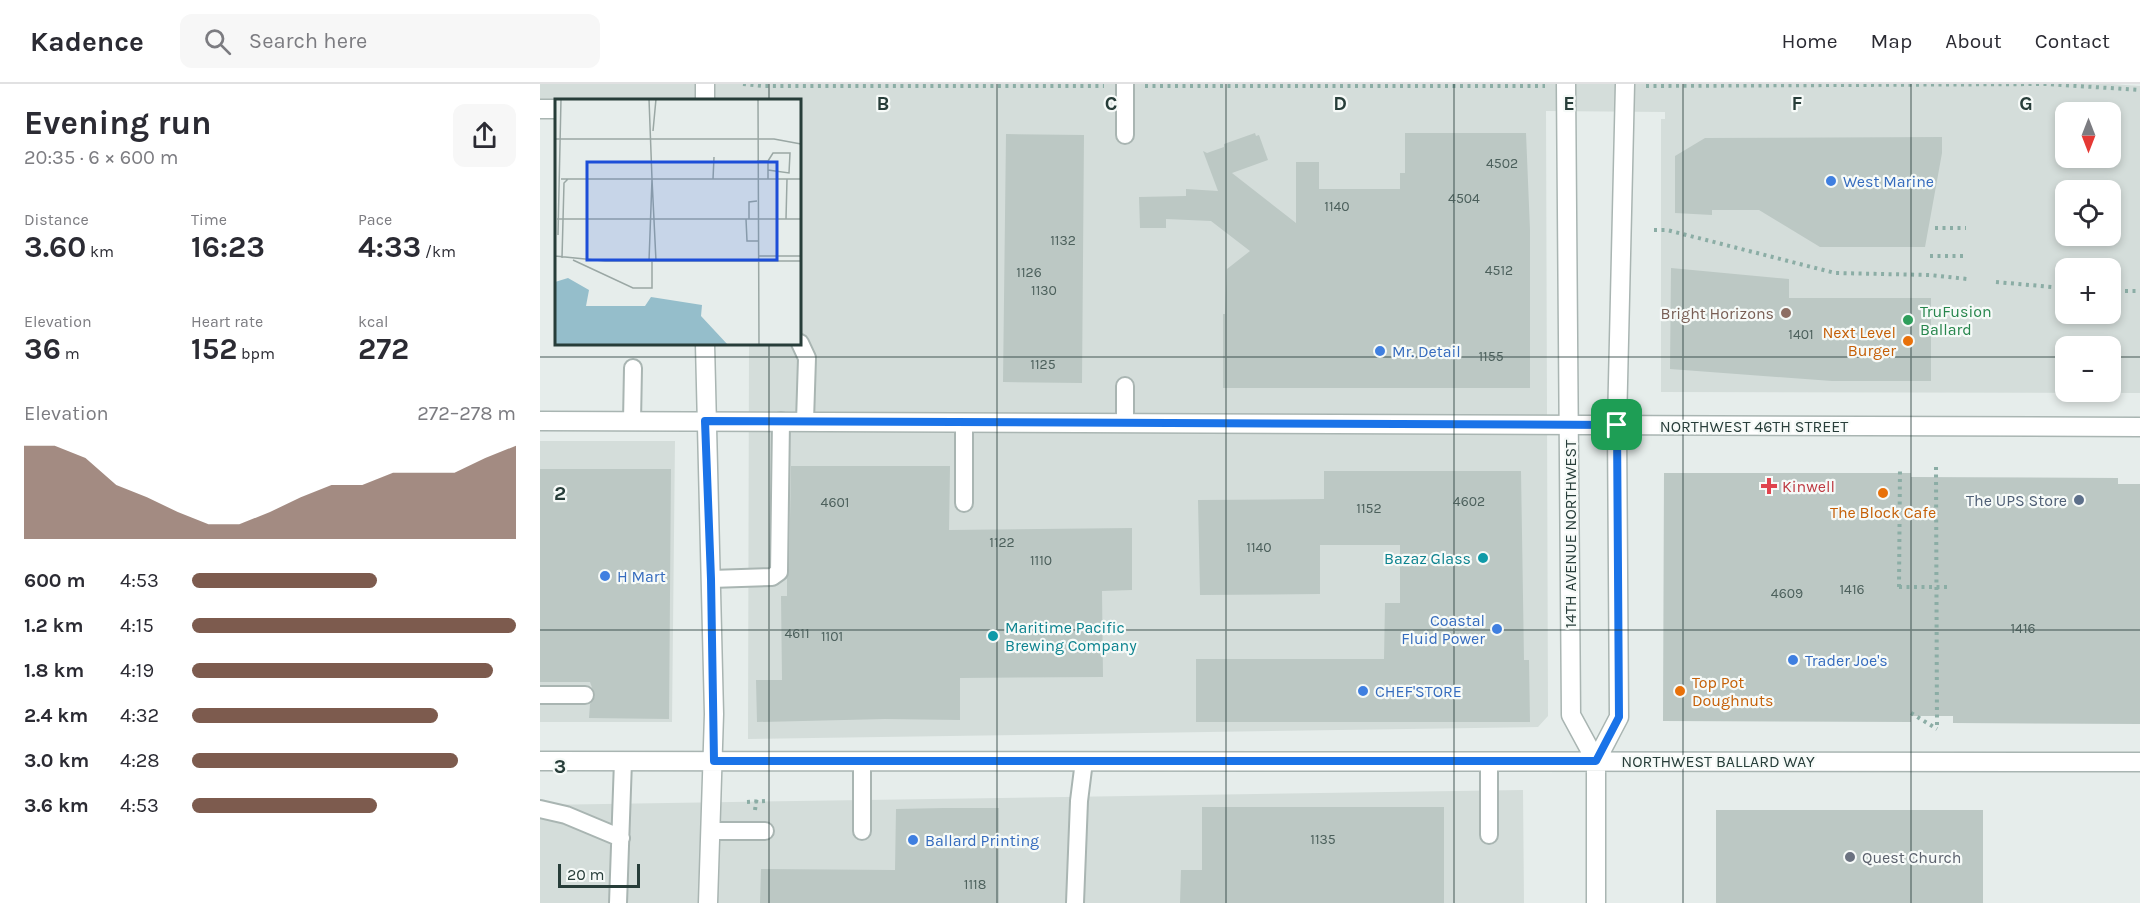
<!DOCTYPE html>
<meta charset="utf-8">
<style>
:root{--surface:#fff;--page:#f7f7f7;--text:#2b2b33;--muted:#7c7c81;--line:#e1e1e2;--accent:#7d5b4e}
body{margin:0;font-family:Karla,sans-serif;background:var(--page);color:var(--text);height:100vh;display:flex;flex-direction:column;font-size:22px;white-space:nowrap}
*{box-sizing:border-box;margin:0}
p{font-size:20px;color:var(--muted)}
.icon{flex:none;width:33px;height:33px;fill:none;stroke:currentColor;stroke-width:2;stroke-linecap:round;stroke-linejoin:round}
.map{position:relative;flex:1;overflow:hidden}
.sheet{display:flex;flex-direction:column;background:var(--surface);width:540px}
.sheet>*{flex:none}
.needle{width:39px;rotate:180deg}
.tools{position:absolute;left:1515px;top:18px;display:grid;gap:12px}
.tools a{display:grid;place-items:center;width:66px;height:66px;border-radius:12px;background:var(--surface);box-shadow:0 3px 9px #0003;font-size:30px}
.scale{position:absolute;left:18px;bottom:15px;width:82px;box-sizing:border-box;padding-left:6px;border:3px solid #273d39;border-top:0;font-size:16px;line-height:21px;white-space:nowrap;color:#273d39;-webkit-text-stroke:4px #f6faf8;paint-order:stroke}
.pin{position:absolute;display:grid;place-items:center;width:51px;height:51px;color:#fff;margin:-26px;border-radius:12px;box-shadow:0 3px 9px #0006}
.round{display:grid;place-items:center;flex:none;width:63px;height:63px;border-radius:12px;background:var(--page)}
.headline{display:flex;align-items:center;justify-content:space-between;height:102px;padding:0 24px}
h1{font-size:33px;font-weight:700;line-height:45px}
.stats{display:grid;grid-template-columns:repeat(3,1fr);gap:9px;height:102px;padding:6px 24px}
.stats div{display:grid;align-content:center}
.stats b{font-size:30px;font-weight:700}
.stats small{font-size:16px;font-weight:400}
.stats p{font-size:16px}
.chart{height:168px;padding:12px 24px}
.chart p{display:flex;justify-content:space-between}
.chart svg{width:100%;height:108px;margin-top:6px;fill:var(--accent);opacity:.7}
ul{padding:0 24px;list-style:none;font-size:20px}
li{display:grid;grid-template-columns:96px 72px 1fr;align-items:center;height:45px}
li i{height:15px;border-radius:8px;background:var(--accent)}
header{display:flex;align-items:center;gap:36px;box-sizing:border-box;height:84px;padding:0 30px;background:var(--surface);border-bottom:2px solid var(--line)}
header strong{font-size:28px}
nav{display:flex;gap:33px;margin-inline-start:auto;font-size:21px}
.search{width:420px;height:54px;background:var(--page);display:flex;align-items:center;gap:15px;box-sizing:border-box;padding:0 21px;border-radius:12px;color:var(--muted);font-size:22px}
main{display:flex;flex:1;min-height:0}
.map>svg:first-child{display:block}
.built{fill:#d4ddda;fill-rule:evenodd}
.building{fill:#bcc8c4}
.lines{fill:none;stroke-linecap:round;stroke-linejoin:round}
.service-casing{stroke:#a9b5b2;stroke-width:20}
.minor-casing{stroke:#a9b5b2;stroke-width:21}
.tertiary-casing{stroke:#a9b5b2;stroke-width:21}
.path{stroke:#8bada5;stroke-width:4;stroke-dasharray:3 4.5;stroke-linecap:butt}
.service{stroke:#fff;stroke-width:16}
.minor{stroke:#fff;stroke-width:18}
.tertiary{stroke:#fff;stroke-width:18}
.path-bridge{stroke:#8bada5;stroke-width:4;stroke-dasharray:3 4.5;stroke-linecap:butt}
.route-casing{stroke:#fff;stroke-width:12}
.route{stroke:#1a73e8;stroke-width:8}
.grid{fill:none;stroke:#273d39;stroke-width:1.5;stroke-opacity:0.55}
.shop-dot{fill:#3f7fe0;stroke:#f6faf8;stroke-width:2}
.education-dot{fill:#8d6e63;stroke:#f6faf8;stroke-width:2}
.leisure-dot{fill:#2e9e5b;stroke:#f6faf8;stroke-width:2}
.food-dot{fill:#e8710a;stroke:#f6faf8;stroke-width:2}
.health-dot{fill:#e0444e;stroke:#f6faf8;stroke-width:2}
.service-dot{fill:#5c6f8a;stroke:#f6faf8;stroke-width:2}
.culture-dot{fill:#0f9aa8;stroke:#f6faf8;stroke-width:2}
.worship-dot{fill:#6b7280;stroke:#f6faf8;stroke-width:2}
.labels{text-anchor:middle;stroke-width:4.5;stroke-linejoin:round;paint-order:stroke}
.number-label{font-size:14px;fill:#4c605c}
.shop-label{font-size:16px;fill:#366cbe;stroke:#f6faf8;text-anchor:start}
.leisure-label{font-size:16px;fill:#27864d;stroke:#f6faf8;text-anchor:start}
.education-label{font-size:16px;fill:#785e54;stroke:#f6faf8;text-anchor:end}
.food-label{font-size:16px;fill:#c56008;stroke:#f6faf8;text-anchor:end}
.street-label{font-size:16px;fill:#273d39;stroke:#f6faf8}
.health-label{font-size:16px;fill:#be3a42;stroke:#f6faf8;text-anchor:start}
.service-label{font-size:16px;fill:#4e5e75;stroke:#f6faf8;text-anchor:end}
.culture-label{font-size:16px;fill:#0d838f;stroke:#f6faf8;text-anchor:end}
.worship-label{font-size:16px;fill:#5b616d;stroke:#f6faf8;text-anchor:start}
.inset-road{fill:none;stroke:#9aa7a4;stroke-width:1.5}
.view{fill:#1d4ed8;fill-opacity:0.15;stroke:#1d4ed8;stroke-width:3}
.inset-edge{fill:none;stroke:#273d39;stroke-width:3}
.grid-label{font-size:20px;text-anchor:middle;font-weight:bold;fill:#273d39;stroke:#f6faf8;stroke-width:4.5;stroke-linejoin:round;paint-order:stroke}
</style>
<header>
<strong>Kadence</strong>
<div class="search"><svg class="icon" aria-label="search" viewBox="0 0 24 24"><circle cx="10" cy="10" r="6"/><path d="M15 15l6 6"/></svg>Search here</div>
<nav><a>Home</a><a>Map</a><a>About</a><a>Contact</a></nav>
</header>
<main>
<section class="sheet">
<div class="headline"><div><h1>Evening run</h1><p>20:35 · 6 × 600 m</p></div><a class="round"><svg class="icon" aria-label="share" viewBox="0 0 24 24"><path d="M12 15V3M7 8l5-5 5 5M5 13v7h14v-7"/></svg></a></div>
<div class="stats">
<div><p>Distance</p><b>3.60<small> km</small></b></div>
<div><p>Time</p><b>16:23</b></div>
<div><p>Pace</p><b>4:33<small> /km</small></b></div>
</div>
<div class="stats">
<div><p>Elevation</p><b>36<small> m</small></b></div>
<div><p>Heart rate</p><b>152<small> bpm</small></b></div>
<div><p>kcal</p><b>272</b></div>
</div>
<div class="chart"><p><span>Elevation</span>272–278 m</p>
<svg viewBox="0 0 160 44" preserveAspectRatio="none"><path d="M0 44V6L10 6L20 11L30 22L40 27L50 33L60 38L70 38L80 33L90 27L100 22L110 22L120 17L130 17L140 17L150 11L160 6V44z"/></svg>
</div>
<ul>
<li><b>600 m</b>4:53<i style="width:57%"></i></li>
<li><b>1.2 km</b>4:15<i style="width:100%"></i></li>
<li><b>1.8 km</b>4:19<i style="width:93%"></i></li>
<li><b>2.4 km</b>4:32<i style="width:76%"></i></li>
<li><b>3.0 km</b>4:28<i style="width:82%"></i></li>
<li><b>3.6 km</b>4:53<i style="width:57%"></i></li>
</ul>
</section>
<div class="map">
<svg width="1600" height="819" viewBox="0 0 1600 819">
<rect width="100%" height="100%" fill="#e6edeb"/>
<path class="built" d="M0,0H1571L1600,2V309L1121,308V35H1125V28L1006,27L1008,632L998,643L208,655L209,260H260V16L0,18ZM1526,28H1570V74H1526ZM1526,106H1570V152H1526ZM1526,184H1570V230H1526ZM1526,262H1570V308H1526Z
M0,357H135L132,638H0Z
M983,706L984,819H0V721Z"/>
<path class="building" d="M715,49L716,52L719,51L728,76L692,89L756,139V78H779V105H860V89H865V49H986L990,146V304H683V230H685L687,185L710,167L671,137L626,135V144H600L599,113L646,112V105L678,107L663,67L667,69L684,63V60Z
M466,50L544,51L542,299L463,298Z
M1402,53V69L1385,163H1280L1219,126H1172V131L1135,129V72L1165,54Z
M1131,184L1249,195V214H1391V297H1292L1130,285Z
M251,382H410L409,446L592,444V506L562,507L563,593L420,594V636L345,635L217,638L216,596H242L241,512H247V494L249,488Z
M0,385H131L129,635L49,634L50,620L55,612L50,598H0Z
M784,387H981L984,576H989L990,638H656V575H844L845,519H860V461H780V510L660,511L658,416L784,415Z
M1124,389H1371V393L1578,394V400H1600V640L1413,639V632H1371V638L1123,637Z
M662,723H904V819H640L641,786H662Z
M404,724H459V819H220L221,785L355,786L356,725Z
M1176,726H1443V819H1176Z"/>
<g class="lines">
<defs>
<path id="service" d="M585,0V51
M260,259L267,274L265,337
M92,337L93,284
M585,339V302
M424,419V338
M171,495L232,493L239,488L241,337
M0,611H45
M949,677V751
M0,725L26,731L81,754
M170,747H225
M322,747V677
M78,819L83,677
M535,819L539,717L544,677"/>
<path id="minor" d="M1026,0L1031,631L1056,677
M165,16V0
M0,25H16
M165,260L174,630L168,819
M0,677L1600,678
M1056,819V677L1079,633L1077,341L1085,0"/>
<path id="tertiary" d="M0,337L1600,343"/>
</defs>
<use href="#service" class="service-casing"/>
<use href="#minor" class="minor-casing"/>
<use href="#tertiary" class="tertiary-casing"/>
<path class="path" d="M203,0L222,2H564
M605,2H1005
M1106,2L1507,0L1600,6
M1395,144H1426
M1114,146H1127L1295,189L1390,191L1427,195
M1390,172H1424
M1456,198L1523,204
M1570,207H1600
M1396,383L1397,645
M1359,503L1360,383
M1371,629L1397,645
M207,718L225,717
M215,726L217,712"/>
<use href="#service" class="service"/>
<use href="#minor" class="minor"/>
<use href="#tertiary" class="tertiary"/>
<path class="path-bridge" d="M1359,503H1410"/>
</g>
<g class="lines">
<defs>
<path id="route" d="M165,337L1077,341L1079,633L1056,677H174L171,495Z"/>
</defs>
<use href="#route" class="route-casing"/>
<use href="#route" class="route"/>
</g>
<path class="grid" d="M229,0V16M457,0V819M686,0V819M914,0V819M1143,0V819M1371,0V819M229,260V819M0,273H1526M1570,273H1600M0,546H1600"/>
<g class="shop-dot">
<circle cx="1291" cy="97" r="6"/>
<circle cx="840" cy="267" r="6"/>
<circle cx="65" cy="492" r="6"/>
<circle cx="957" cy="545" r="6"/>
<circle cx="1253" cy="576" r="6"/>
<circle cx="823" cy="607" r="6"/>
<circle cx="373" cy="756" r="6"/>
</g>
<circle class="education-dot" cx="1246" cy="229" r="6"/>
<circle class="leisure-dot" cx="1368" cy="236" r="6"/>
<g class="food-dot">
<circle cx="1368" cy="257" r="6"/>
<circle cx="1343" cy="409" r="6"/>
<circle cx="1140" cy="607" r="6"/>
</g>
<path class="health-dot" d="M1226 393h6v6h6v6h-6v6h-6v-6h-6v-6h6z"/>
<circle class="service-dot" cx="1539" cy="416" r="6"/>
<g class="culture-dot">
<circle cx="943" cy="474" r="6"/>
<circle cx="453" cy="552" r="6"/>
</g>
<circle class="worship-dot" cx="1310" cy="773" r="6"/>
<g class="labels">
<g class="number-label">
<text x="962" y="84">4502</text>
<text x="924" y="119">4504</text>
<text x="797" y="127">1140</text>
<text x="523" y="161">1132</text>
<text x="959" y="191">4512</text>
<text x="489" y="193">1126</text>
<text x="504" y="211">1130</text>
<text x="1261" y="255">1401</text>
<text x="951" y="277">1155</text>
<text x="503" y="285">1125</text>
<text x="929" y="422">4602</text>
<text x="295" y="423">4601</text>
<text x="829" y="429">1152</text>
<text x="462" y="463">1122</text>
<text x="719" y="468">1140</text>
<text x="501" y="481">1110</text>
<text x="1312" y="510">1416</text>
<text x="1247" y="514">4609</text>
<text x="1483" y="549">1416</text>
<text x="257" y="554">4611</text>
<text x="292" y="557">1101</text>
<text x="783" y="760">1135</text>
<text x="435" y="805">1118</text>
</g>
<g class="shop-label">
<text x="1303" y="103">West Marine</text>
<text x="852" y="273">Mr. Detail</text>
<text x="77" y="498">H Mart</text>
<text x="945" y="542" text-anchor="end">Coastal<tspan x="945" dy="18">Fluid Power</tspan></text>
<text x="1265" y="582">Trader Joe's</text>
<text x="835" y="613">CHEF'STORE</text>
<text x="385" y="762">Ballard Printing</text>
</g>
<g class="leisure-label">
<text x="1380" y="233">TruFusion<tspan x="1380" dy="18">Ballard</tspan></text>
</g>
<g class="education-label">
<text x="1234" y="235">Bright Horizons</text>
</g>
<g class="food-label">
<text x="1356" y="254">Next Level<tspan x="1356" dy="18">Burger</tspan></text>
<text x="1343" y="434" text-anchor="middle">The Block Cafe</text>
<text x="1152" y="604" text-anchor="start">Top Pot<tspan x="1152" dy="18">Doughnuts</tspan></text>
</g>
<g class="street-label">
<text x="1214" y="348">NORTHWEST 46TH STREET</text>
<text transform="translate(1030 450) rotate(-90)" y="6">14TH AVENUE NORTHWEST</text>
<text x="1178" y="683">NORTHWEST BALLARD WAY</text>
</g>
<g class="health-label">
<text x="1242" y="408">Kinwell</text>
</g>
<g class="service-label">
<text x="1527" y="422">The UPS Store</text>
</g>
<g class="culture-label">
<text x="931" y="480">Bazaz Glass</text>
<text x="465" y="549" text-anchor="start">Maritime Pacific<tspan x="465" dy="18">Brewing Company</tspan></text>
</g>
<g class="worship-label">
<text x="1322" y="779">Quest Church</text>
</g>
</g>
<g transform="translate(15 15)">
<rect width="246" height="246" fill="#e6edeb"/>
<path d="M13,179L34,191L31,207H90L96,198L147,206L146,217L173,246H0V183Z" fill="#95becb"/>
<path class="inset-road" d="M202,0H246M203,0L204,246M98,32L101,0M0,40H219L246,45M202,62H213V80M0,68V246M213,71L234,74L235,54H218L213,62M6,80H246M97,80L101,162M158,80L159,58M2,120H246M191,120L192,142H203M194,120V103L202,102M231,120L232,80M3,136L6,0M0,157L50,162H246M203,157H246M7,159L9,84L13,80M18,161L78,189H97V162M94,162L97,80L94,0"/>
<path class="view" d="M32,63H222V161H32Z"/>
<rect width="246" height="246" class="inset-edge"/>
</g>
<g class="grid-label">
<text x="343" y="26">B</text>
<text x="571" y="26">C</text>
<text x="800" y="26">D</text>
<text x="1029" y="26">E</text>
<text x="1257" y="26">F</text>
<text x="1486" y="26">G</text>
<text x="20" y="416">2</text>
<text x="20" y="689">3</text>
</g>
</svg>
<div class="tools">
<a><svg class="needle" viewBox="-14 -14 28 28"><path d="M0-13l5 13h-10z" fill="#e53935"/><path d="M0 13l5-13h-10z" fill="#7c7c81"/></svg></a>
<a><svg class="icon" aria-label="locate" viewBox="0 0 24 24"><circle cx="12" cy="12" r="6"/><path d="M12 2v4M12 18v4M2 12h4M18 12h4"/></svg></a>
<a>+</a>
<a>−</a>
</div>
<div class="scale">20 m</div>
<div class="pin" style="left:1077px;top:341px;background:#1e9e55"><svg class="icon" aria-label="arrive" viewBox="0 0 24 24"><path d="M6 21V4h12l-3 4 3 4H6"/></svg></div>
</div>
</main>
